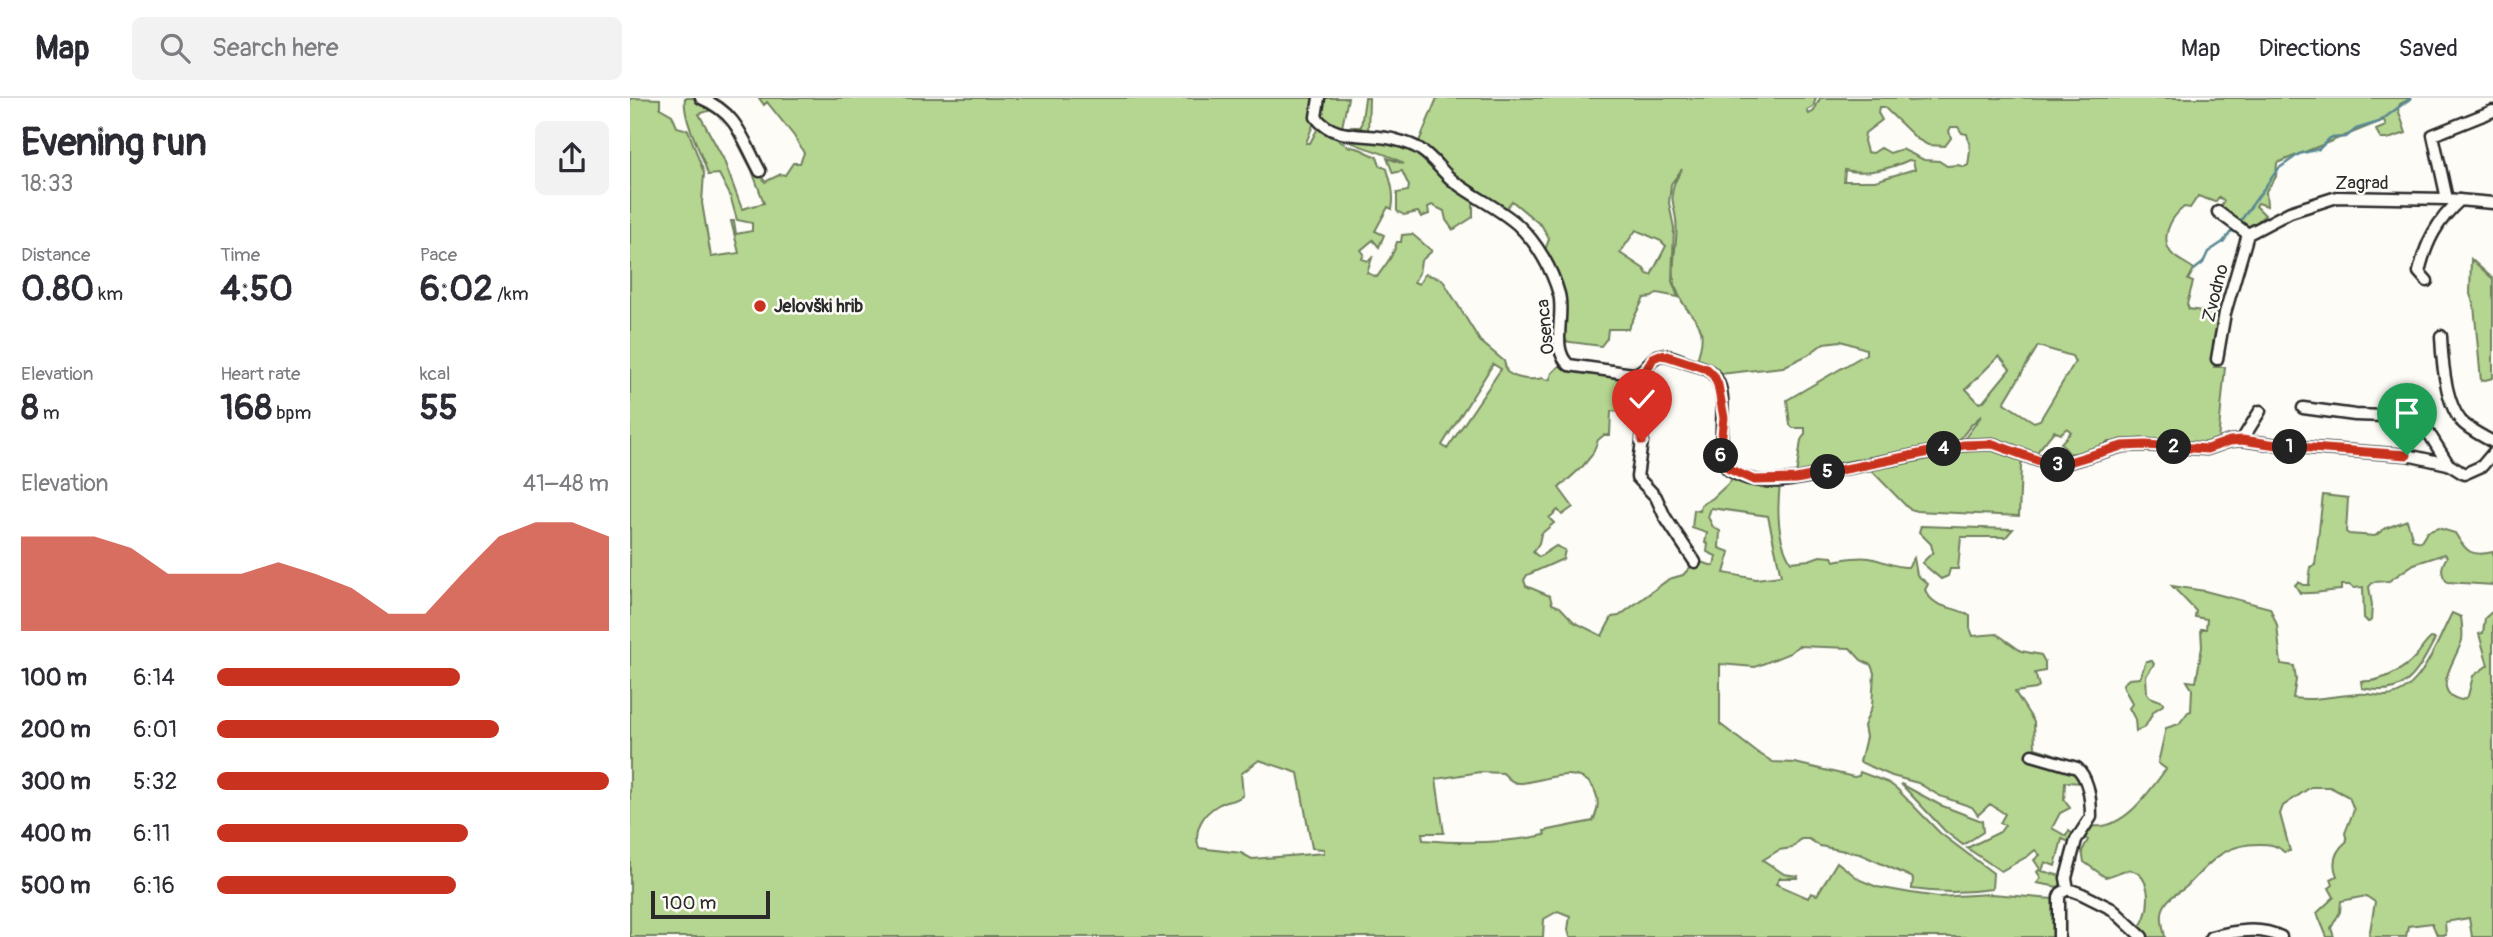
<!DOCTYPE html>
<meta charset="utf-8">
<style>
:root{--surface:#fff;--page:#f2f2f3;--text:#2b2b33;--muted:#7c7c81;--line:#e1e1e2;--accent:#c8321e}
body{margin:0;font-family:Pangolin,sans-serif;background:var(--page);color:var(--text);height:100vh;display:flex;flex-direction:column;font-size:26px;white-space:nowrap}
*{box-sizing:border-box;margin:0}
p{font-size:23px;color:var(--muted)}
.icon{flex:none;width:38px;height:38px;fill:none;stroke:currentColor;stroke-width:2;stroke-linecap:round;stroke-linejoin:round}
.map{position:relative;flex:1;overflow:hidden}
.sheet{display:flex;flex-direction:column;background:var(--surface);width:630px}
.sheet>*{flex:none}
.scale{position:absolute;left:21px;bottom:18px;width:119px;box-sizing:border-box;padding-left:7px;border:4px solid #2b2b2b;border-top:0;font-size:19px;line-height:24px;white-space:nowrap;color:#2b2b2b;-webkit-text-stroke:5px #fdfcf7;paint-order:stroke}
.pin{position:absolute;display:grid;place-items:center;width:60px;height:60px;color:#fff;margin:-72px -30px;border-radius:50% 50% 50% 0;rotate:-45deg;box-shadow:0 0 7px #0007}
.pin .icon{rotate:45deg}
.km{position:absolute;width:35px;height:35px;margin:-18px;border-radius:50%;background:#222;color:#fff;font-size:19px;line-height:35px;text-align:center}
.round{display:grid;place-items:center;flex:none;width:74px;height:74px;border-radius:10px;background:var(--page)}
.headline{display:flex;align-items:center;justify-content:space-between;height:119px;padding:0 21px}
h1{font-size:38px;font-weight:800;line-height:52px}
.stats{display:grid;grid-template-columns:repeat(3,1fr);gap:10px;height:119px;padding:7px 21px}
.stats div{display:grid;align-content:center}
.stats b{font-size:35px;font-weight:800}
.stats small{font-size:19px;font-weight:400}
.stats p{font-size:19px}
.chart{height:196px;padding:14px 21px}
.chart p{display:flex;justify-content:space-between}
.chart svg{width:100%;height:126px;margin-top:7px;fill:var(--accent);opacity:.7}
ul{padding:0 21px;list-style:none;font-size:23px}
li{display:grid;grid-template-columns:112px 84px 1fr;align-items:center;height:52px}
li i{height:18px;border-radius:9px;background:var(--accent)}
header{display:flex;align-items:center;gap:42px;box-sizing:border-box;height:98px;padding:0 35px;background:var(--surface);border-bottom:2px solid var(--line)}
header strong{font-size:33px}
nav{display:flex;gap:38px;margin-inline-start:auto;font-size:24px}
.search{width:490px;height:63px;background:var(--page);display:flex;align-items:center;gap:18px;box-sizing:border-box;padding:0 24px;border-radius:10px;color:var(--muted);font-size:26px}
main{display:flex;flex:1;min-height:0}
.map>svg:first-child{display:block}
.green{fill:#b5d690;stroke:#70805e;stroke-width:2;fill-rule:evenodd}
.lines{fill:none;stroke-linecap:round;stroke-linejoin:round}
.stream{stroke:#5a8993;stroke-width:2.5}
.minor-casing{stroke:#2b2b2b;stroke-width:15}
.minor{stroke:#fdfcf7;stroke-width:10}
.route-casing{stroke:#fff;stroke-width:14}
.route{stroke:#c8321e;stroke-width:9}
.poi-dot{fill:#c8321e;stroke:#fdfcf7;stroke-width:2.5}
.labels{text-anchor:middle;stroke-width:5;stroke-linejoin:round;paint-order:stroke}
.street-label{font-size:18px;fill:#2b2b2b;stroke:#fdfcf7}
.poi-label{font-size:18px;font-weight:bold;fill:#2b2b2b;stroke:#fdfcf7;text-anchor:start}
</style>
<header>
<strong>Map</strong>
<div class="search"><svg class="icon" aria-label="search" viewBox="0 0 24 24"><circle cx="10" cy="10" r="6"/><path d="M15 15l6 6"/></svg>Search here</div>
<nav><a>Map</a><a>Directions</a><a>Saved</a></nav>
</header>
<main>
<section class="sheet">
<div class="headline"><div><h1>Evening run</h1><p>18:33</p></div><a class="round"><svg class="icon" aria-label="share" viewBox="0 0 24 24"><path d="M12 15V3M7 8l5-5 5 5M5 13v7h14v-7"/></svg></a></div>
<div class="stats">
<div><p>Distance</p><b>0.80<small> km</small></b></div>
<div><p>Time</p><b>4:50</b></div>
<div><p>Pace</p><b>6:02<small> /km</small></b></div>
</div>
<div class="stats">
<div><p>Elevation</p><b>8<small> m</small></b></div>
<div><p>Heart rate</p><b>168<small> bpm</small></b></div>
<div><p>kcal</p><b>55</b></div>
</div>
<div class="chart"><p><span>Elevation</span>41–48 m</p>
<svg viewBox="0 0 160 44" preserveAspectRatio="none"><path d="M0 44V11L10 11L20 11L30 15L40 24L50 24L60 24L70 20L80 24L90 29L100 38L110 38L120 24L130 11L140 6L150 6L160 11V44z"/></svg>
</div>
<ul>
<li><b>100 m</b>6:14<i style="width:62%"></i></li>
<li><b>200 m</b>6:01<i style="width:72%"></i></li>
<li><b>300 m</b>5:32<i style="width:100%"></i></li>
<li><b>400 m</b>6:11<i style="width:64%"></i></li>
<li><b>500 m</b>6:16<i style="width:61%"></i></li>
</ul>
</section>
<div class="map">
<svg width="1863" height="839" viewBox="0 0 1863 839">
<rect width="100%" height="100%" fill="#fdfcf7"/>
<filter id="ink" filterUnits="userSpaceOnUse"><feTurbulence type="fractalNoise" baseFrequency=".0143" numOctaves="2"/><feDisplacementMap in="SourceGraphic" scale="14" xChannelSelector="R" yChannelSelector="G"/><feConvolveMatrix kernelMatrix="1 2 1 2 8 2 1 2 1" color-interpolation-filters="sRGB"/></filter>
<g filter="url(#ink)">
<path class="green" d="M0,0L30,1V10L42,17L47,29L58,32L74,75L72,105L81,159L109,155L101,123H104L106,136L122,133V125L107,122L100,97L89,76L78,77C72,54 52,22 55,0H65L90,12H81L69,16L93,60L112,111L134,105L121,70L93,17L95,16L135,84L151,76L155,77L163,65H170L174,55L164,38L137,4L134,7L129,0H687L683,27L676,45H680L689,28L717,48L730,51L747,59L750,67L757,71C761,84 765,97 762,111L758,109L745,133L754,137L749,149L743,142L731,152L734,156L732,161L738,163L742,160L737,175L747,179C755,167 763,159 767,144H771L772,137L782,136L802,153L791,163L789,175L784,184L789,186L795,176L812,181L850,243L874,263L877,274C887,281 901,283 913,280L916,282L920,281L922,275L929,268L944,272L1011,278L1013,282L1011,315L981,313L980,337H974L968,342L962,357L953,368L929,390L943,409L932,417L928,412L919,420L924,425L911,436L909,445L903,454L909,459L926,448L935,452L933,461L897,477L894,482L896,488L920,498L922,506L930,509L944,524L972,538L982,519L989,518L1039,481L1053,477L1066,463L1084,468L1086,458L1077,454L1078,446L1075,445L1077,435L1062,430L1064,412L1070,413L1071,407L1083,400L1103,381L1125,386H1150C1147,411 1147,442 1161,464L1179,462L1190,458L1202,459L1204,463C1216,461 1227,458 1239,460C1252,462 1266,470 1278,469L1284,460L1287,477L1298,486L1295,492C1305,513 1325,507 1340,518V530L1343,538L1367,536L1391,553L1411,557L1415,564V573L1405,575L1409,588L1406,591L1385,594L1404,624L1405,650C1434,658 1437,660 1453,685L1435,684L1434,702L1440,710L1430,715L1422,730L1436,738L1439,733L1445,738L1432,785L1428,789L1407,785L1411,780L1407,774L1410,771L1404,762L1410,757L1405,752L1398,758L1371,773L1337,750L1370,734L1375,727L1370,725L1375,716L1360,706L1348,717L1342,709L1310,698L1288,685L1262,678L1230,664L1236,639L1234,628L1242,608L1244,575L1241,567L1231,562L1220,550L1168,548L1160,555L1125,569L1090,566V626L1125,653L1143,664L1165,665L1224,679L1229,678L1230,674L1259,685L1267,691L1310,735L1363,775L1362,791C1334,795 1309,795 1282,791L1283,780L1279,778L1230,756L1190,748L1179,741H1171L1162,750L1149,752L1133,762L1154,776L1168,778L1167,780H1150L1146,786L1178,800L1181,795L1187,797L1207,764L1230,782L1247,789L1281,795L1308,799L1361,796L1423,801L1427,815V839H940L938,832L940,818L928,813L914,821L913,839H0ZM863,266L871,271L817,351L812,347ZM1081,410L1138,418L1151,478L1126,481L1094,475L1100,454L1089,450L1090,433L1083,429L1078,419ZM629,662L668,675L682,750L694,751V755L622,761L611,755L569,750C563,733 572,716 588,707C596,702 605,705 613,697L611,676ZM850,674L873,675C879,681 883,686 892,685C914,683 950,665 964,691C970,703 968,712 963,723L914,733L915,737C875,745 833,746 793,742L792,735H814L806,681ZM1432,741L1440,744L1431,778L1412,773L1415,764L1425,768Z
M692,0H718L712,29H731L735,0H739L738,35L703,31L689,20Z
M807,0H1186L1183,9L1177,12L1179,16L1184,13L1190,0H1277L1278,3L1298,2L1299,0H1782L1770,6L1768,11L1776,35L1758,41H1751L1746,32L1756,28L1754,22L1647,65L1646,79L1636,93L1637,108L1628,105L1626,108L1635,117L1620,130L1618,131L1592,113L1590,109L1594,103L1589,99L1585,104L1568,98L1560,110L1554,109C1540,120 1528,143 1544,158C1550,163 1558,166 1564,171L1558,182L1563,184L1557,206L1559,211L1591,216L1584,269H1595L1588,343L1578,347L1477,344C1467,356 1454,357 1439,355L1431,345L1441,334L1437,330L1430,336L1424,333L1403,359L1332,344L1352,317L1341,327L1327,345L1282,352L1166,378L1171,342L1175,336V330H1163L1160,327L1157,302L1236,256V251L1211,243L1194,245L1178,257L1153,269L1090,276H1083L1066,264C1084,218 1055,225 1045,186C1040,165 1049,143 1046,122C1045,111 1040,101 1043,90C1044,83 1050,76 1052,71L1041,86L1039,105L1044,130L1042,183L1048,199L1027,195L1022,199L1014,200L998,231H978L977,240L971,248L932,243L933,223L913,158L919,141L912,128L882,103L874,113L834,88L788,46ZM1249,9H1254L1287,41L1298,47L1315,48L1321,40L1319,33L1321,29H1328L1332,35L1337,36C1341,48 1340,55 1338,67L1334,69L1328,67L1317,68L1309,63L1294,62L1272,51L1260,55L1251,50L1243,55L1237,54L1234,43L1235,35L1252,22L1248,15ZM1279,62L1283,63L1285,71L1245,83H1214L1215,72C1235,77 1260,71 1279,62ZM1006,132L1031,143L1036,148L1021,177L1017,176L1014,171L990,155ZM1408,248L1442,258L1445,264L1410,322L1404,324L1374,305ZM1369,258L1380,271L1353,304L1349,305L1336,291Z
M718,39L781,48L843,99V119L823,132L816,122L814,113L802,107L798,109L799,116L791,119L788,114L774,117L767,113V95L778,93L779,88L772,73L763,75L757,60L774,66C757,54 735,52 717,42Z
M1841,161L1863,181V280L1851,283L1844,207L1840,196Z
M1341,349L1374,353L1393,361L1391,368L1389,418L1286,413L1278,410L1236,367Z
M1693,397L1718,400L1716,434L1719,436L1745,438L1754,431L1777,422L1783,442L1791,444L1797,434L1808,430L1825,435C1836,454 1841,459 1863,454V487L1817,484C1810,475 1811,468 1817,459L1815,456L1784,466L1759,483L1743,484L1739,489L1742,507L1741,523L1738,524L1734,520L1733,489L1724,490L1719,487H1711V492C1696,493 1685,496 1670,495L1665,487L1668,484L1673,487H1679L1680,469L1685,467Z
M1291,428L1382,431H1383L1376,439H1331L1328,471H1320L1318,478L1311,481L1292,465L1303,454L1301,446L1289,434Z
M1542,488L1575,493L1640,510L1647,527L1651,566L1664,568L1666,582L1663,600C1687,603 1704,598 1728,596C1738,595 1747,598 1756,598C1791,596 1808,541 1822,515L1831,519C1832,526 1833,535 1832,542C1827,561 1798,595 1832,602L1838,598L1843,578L1858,567L1849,536L1853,535L1855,520L1863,513V839H1842L1839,820L1815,824L1816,837H1807L1802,825L1778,828L1776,839H1739L1745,804L1736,798L1711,803L1710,814L1701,830L1704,839H1697L1687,815L1704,799L1699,790L1703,787L1701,781L1707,778C1701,764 1706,752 1717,743L1715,735L1724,712L1719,699L1700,689H1681L1653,708L1650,716L1660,753L1654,754C1647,747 1640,746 1629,746C1592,746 1580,765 1556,789C1549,795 1539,798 1535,807C1529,816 1533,829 1535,839H1514L1506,832C1521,821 1524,779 1503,773C1492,770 1485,778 1475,779L1454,764L1452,753L1458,742L1452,738L1462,728C1494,732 1519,694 1536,671L1528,665L1536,630L1549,626L1558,614L1561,613L1562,591L1557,583L1566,584L1572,549L1571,531H1576L1577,521L1565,519L1566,513Z
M1801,540L1805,541C1787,575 1776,600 1732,590L1731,583C1750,585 1774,572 1786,558C1791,552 1794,546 1801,540Z
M1516,563H1522L1524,566L1516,578L1517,595L1520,599L1533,604V607L1524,613L1515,629L1506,633L1505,621L1499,610L1502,606C1500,598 1494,594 1493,586L1499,581L1510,580Z
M1271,686L1310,707L1352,723L1353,734L1333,747L1315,733Z"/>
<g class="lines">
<path class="stream" d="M1609,125L1648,71L1669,56L1689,51L1700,40L1716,39L1726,31L1749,24L1781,0
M1564,172L1573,165L1578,154L1593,144L1604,130"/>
<defs>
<path id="minor" d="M71,0C108,16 112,40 130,73
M689,0L686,19C704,44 740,34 766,42C774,44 784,47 791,52C804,60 813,76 826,85C846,100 869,110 888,127C907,145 922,171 929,196C935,218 920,251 939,267L1003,276C1018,274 1019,258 1032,257C1040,257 1050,262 1058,265C1064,267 1072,268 1078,272C1108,291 1079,356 1099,372C1105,376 1116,381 1124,382C1151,387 1182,378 1208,372C1250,364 1292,356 1334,347L1363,346L1418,366L1429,367L1492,348L1515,347L1577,351L1600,343L1612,342L1654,348L1777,357L1818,366L1834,376L1852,368L1863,355
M1817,101L1803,37L1863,13
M1588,114L1618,136
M1797,183L1789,174C1796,144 1807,123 1830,102
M1811,238C1812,262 1815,304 1831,323C1839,332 1853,338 1863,344
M1587,261L1595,215L1618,136L1660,114L1707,99L1817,101L1863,105
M1017,271L1012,343L1007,379L1026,399L1035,419L1065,464
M1673,310L1725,317L1785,319L1792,324L1818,366
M1612,342L1630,313
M1402,657L1447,670C1459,681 1461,704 1461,719L1446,742L1436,780L1438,791
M1438,791L1452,796L1482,811L1512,839
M1429,839V799L1431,795L1438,791
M1581,839C1603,833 1630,828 1651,839"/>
</defs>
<use href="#minor" class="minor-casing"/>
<use href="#minor" class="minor"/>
</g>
</g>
<g class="lines" filter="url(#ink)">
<defs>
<path id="route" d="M1012,343L1017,271L1023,260L1030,257L1037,258L1077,271L1084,278L1088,287L1094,320L1090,353L1093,364L1099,371L1124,382L1166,381L1334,347L1363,346L1418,366L1429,367L1492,348L1516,347L1577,351L1600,343L1612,342L1654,348L1777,357"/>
</defs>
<use href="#route" class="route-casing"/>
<use href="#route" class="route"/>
</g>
<circle class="poi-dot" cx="130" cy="208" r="7"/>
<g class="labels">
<g class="street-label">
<text x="1732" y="91">Zagrad</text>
<text transform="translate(1585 195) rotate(-76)" y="6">Zvodno</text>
<text transform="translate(915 229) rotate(-96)" y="6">Osenca</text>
</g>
<g class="poi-label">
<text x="144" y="214">Jelovški hrib</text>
</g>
</g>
</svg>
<div class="scale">100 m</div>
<div class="pin" style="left:1777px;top:357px;background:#1e9e55"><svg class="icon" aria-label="arrive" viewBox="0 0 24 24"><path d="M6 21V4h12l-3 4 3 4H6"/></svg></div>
<div class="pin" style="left:1012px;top:343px;background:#d93025"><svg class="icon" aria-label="check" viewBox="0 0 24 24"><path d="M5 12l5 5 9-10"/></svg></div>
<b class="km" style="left:1660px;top:349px">1</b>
<b class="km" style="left:1544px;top:349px">2</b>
<b class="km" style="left:1428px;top:367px">3</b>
<b class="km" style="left:1314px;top:351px">4</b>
<b class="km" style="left:1198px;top:374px">5</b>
<b class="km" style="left:1091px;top:358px">6</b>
</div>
</main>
